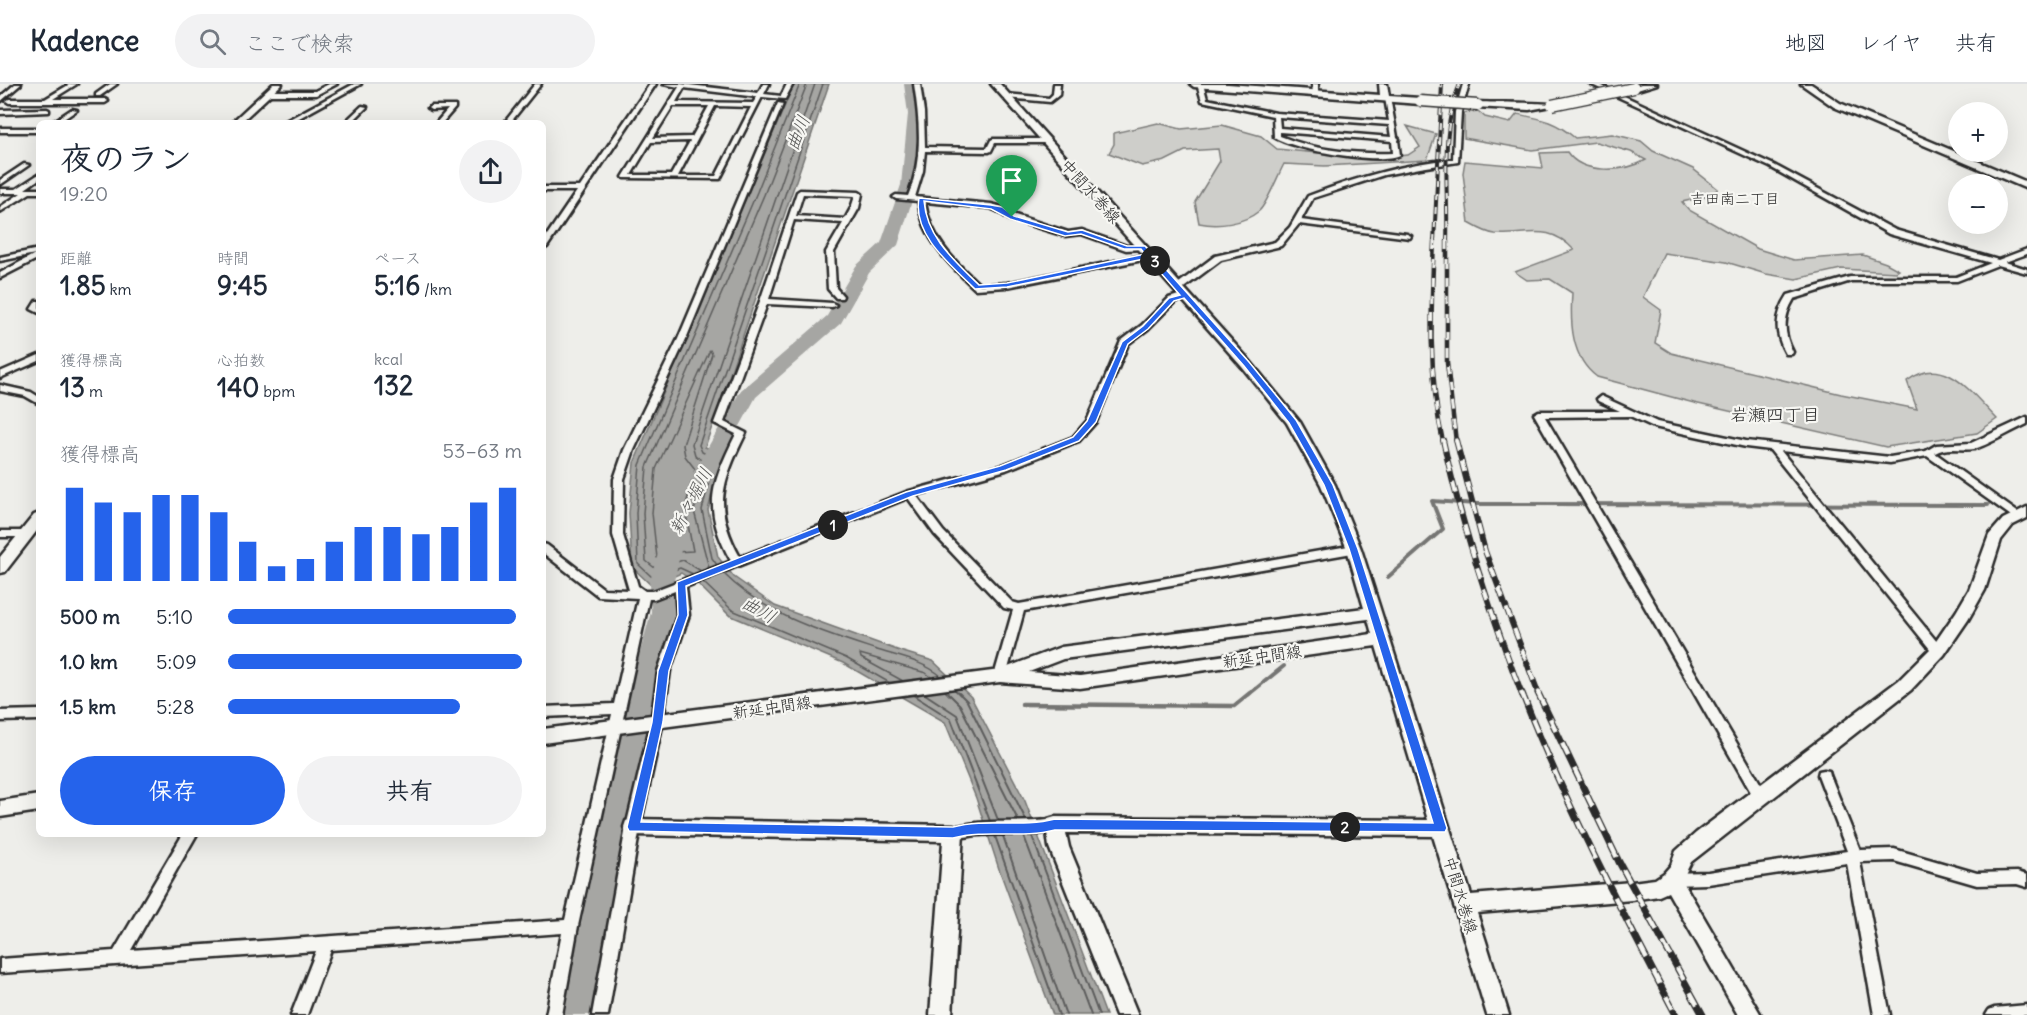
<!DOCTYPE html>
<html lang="ja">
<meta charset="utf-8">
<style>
:root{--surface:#fff;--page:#f2f2f3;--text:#1f2937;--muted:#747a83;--line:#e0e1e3;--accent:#2563eb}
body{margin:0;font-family:Delius,"Klee One",sans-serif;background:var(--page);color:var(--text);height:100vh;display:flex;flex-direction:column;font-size:22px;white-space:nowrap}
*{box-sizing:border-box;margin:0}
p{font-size:20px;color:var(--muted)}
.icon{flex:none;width:33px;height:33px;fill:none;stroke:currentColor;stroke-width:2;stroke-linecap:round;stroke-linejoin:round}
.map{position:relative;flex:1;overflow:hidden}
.sheet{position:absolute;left:36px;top:36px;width:510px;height:717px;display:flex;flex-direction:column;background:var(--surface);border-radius:9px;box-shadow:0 6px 24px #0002}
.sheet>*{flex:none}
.fabs{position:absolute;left:1948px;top:18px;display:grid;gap:12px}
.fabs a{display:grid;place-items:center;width:60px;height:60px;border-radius:50%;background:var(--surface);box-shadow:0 6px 24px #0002;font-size:30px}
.pin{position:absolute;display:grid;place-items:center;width:51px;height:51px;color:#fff;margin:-62px -26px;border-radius:50% 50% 50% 0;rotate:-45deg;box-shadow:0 0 6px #0007}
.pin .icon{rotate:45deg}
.km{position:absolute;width:30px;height:30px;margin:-15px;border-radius:50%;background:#222;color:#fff;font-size:16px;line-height:30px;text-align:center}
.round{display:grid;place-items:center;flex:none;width:63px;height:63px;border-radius:32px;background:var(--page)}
.head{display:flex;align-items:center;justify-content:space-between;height:102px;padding:0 24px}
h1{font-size:33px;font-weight:800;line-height:45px}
.stats{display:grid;grid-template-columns:repeat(3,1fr);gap:9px;height:102px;padding:6px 24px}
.stats div{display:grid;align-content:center}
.stats b{font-size:26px;font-weight:800}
.stats small{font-size:16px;font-weight:400}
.stats p{font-size:16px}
.chart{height:168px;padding:12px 24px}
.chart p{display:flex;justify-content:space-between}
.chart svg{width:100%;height:108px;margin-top:6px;stroke:var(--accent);stroke-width:6}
.cta{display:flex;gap:12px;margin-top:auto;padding:12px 24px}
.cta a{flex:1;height:69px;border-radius:36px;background:var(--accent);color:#fff;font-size:24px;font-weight:800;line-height:69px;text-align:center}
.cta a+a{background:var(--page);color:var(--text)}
ul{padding:0 24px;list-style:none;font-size:20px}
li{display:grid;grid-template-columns:96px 72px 1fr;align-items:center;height:45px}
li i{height:15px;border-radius:8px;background:var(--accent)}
header{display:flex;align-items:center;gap:36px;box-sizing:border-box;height:84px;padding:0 30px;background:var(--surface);border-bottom:2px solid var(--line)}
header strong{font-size:28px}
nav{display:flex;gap:33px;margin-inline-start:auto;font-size:21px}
.search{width:420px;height:54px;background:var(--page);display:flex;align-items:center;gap:15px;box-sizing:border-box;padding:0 21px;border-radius:33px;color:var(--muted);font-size:22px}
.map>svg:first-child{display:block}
.green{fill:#cececa;stroke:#7c7c7a;stroke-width:1.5}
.water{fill:#a6a6a3;stroke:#757573;stroke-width:1.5}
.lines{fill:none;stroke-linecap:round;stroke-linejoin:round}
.shore-far1{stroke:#5c5c5b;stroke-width:1.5}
.shore{stroke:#5c5c5b;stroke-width:2}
.stream-far1{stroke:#757573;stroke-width:4}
.stream{stroke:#757573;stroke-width:4.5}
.river{fill:#a6a6a3;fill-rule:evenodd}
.street-casing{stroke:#2b2b2b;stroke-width:5}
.secondary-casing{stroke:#2b2b2b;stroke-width:5}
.street{fill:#f6f6f2;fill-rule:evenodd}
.secondary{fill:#f6f6f2;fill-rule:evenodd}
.rail-far3-casing{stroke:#2b2b2b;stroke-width:4}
.rail-far2-casing{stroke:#2b2b2b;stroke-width:4.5}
.rail-far1-casing{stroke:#2b2b2b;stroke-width:6}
.rail-casing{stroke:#2b2b2b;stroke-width:7}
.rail-far3{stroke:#f6f6f2;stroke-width:2;stroke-dasharray:7;stroke-linecap:butt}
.rail-far2{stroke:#f6f6f2;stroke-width:3;stroke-dasharray:9;stroke-linecap:butt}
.rail-far1{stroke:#f6f6f2;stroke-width:4;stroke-dasharray:11;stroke-linecap:butt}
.rail{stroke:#f6f6f2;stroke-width:4.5;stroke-dasharray:14;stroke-linecap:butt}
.secondary-bridge-casing{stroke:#2b2b2b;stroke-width:13;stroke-linecap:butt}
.secondary-bridge{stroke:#f6f6f2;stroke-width:10}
.route{fill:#2563eb;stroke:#fff;stroke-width:1.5;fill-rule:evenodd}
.labels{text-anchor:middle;stroke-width:4.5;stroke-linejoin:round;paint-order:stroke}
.far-neighbourhood-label{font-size:15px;fill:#2b2b2b;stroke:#f6f6f2}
.street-label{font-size:16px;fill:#2b2b2b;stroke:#f6f6f2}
.water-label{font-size:18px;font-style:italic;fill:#565655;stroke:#f6f6f2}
.neighbourhood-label{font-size:18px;fill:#2b2b2b;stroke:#f6f6f2}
</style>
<header>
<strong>Kadence</strong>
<div class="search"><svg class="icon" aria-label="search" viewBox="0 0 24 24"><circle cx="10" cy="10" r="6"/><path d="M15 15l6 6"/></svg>ここで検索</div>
<nav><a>地図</a><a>レイヤ</a><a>共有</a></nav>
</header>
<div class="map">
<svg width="2027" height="931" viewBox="0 0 2027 931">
<rect width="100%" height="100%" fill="#eeeeea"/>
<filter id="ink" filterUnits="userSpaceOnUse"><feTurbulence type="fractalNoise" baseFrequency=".0167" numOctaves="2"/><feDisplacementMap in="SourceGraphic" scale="12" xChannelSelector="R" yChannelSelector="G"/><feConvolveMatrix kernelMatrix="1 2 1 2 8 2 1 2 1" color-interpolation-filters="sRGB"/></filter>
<g filter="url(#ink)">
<path class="green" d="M1478,27L1485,33L1510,39L1517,30C1542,35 1555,37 1575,54L1612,50L1641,57L1653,67L1693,85L1718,105L1708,112L1682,118L1689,126L1758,165L1794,176L1863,171L1886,179L1899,186L1896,188L1841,185L1796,195L1766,190L1726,178L1664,169L1643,213L1661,226L1655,259L1671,269L1841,310L1917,325L1907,297C1945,268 1972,310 1997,335L1977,349L1886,363L1694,319L1597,293C1571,274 1570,239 1572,209L1550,195L1527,196L1515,188L1574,166C1549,138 1527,152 1495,150C1486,149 1476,143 1469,139L1463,89L1465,77L1543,84L1540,69L1567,68C1582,91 1625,88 1646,76L1631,68L1596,58L1532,66L1464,54V29Z
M1158,39L1181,45L1222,41L1261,52L1277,65L1347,72L1375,74L1408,71L1420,63L1407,42L1436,50L1427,76L1325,82L1284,80C1278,91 1267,120 1259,127C1243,140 1218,143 1199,139L1195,118L1220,77L1218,65L1185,67L1165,77L1142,82L1109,69L1114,60V49Z"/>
<path class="water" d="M794,0H829L705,363L723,369L708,426L718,473L734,493L775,522L900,567L933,577L971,613L1025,717L1106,931H1053L999,785L976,714L945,638L843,579L729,531L699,501L681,489L652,502L632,483L629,429L634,379Z"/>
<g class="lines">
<path class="shore-far1" d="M710,266L712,270L683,361L685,372L695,385L685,425L693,467L675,468L657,474L652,429L656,385Z
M717,481L712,474L702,426L715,374L702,368L699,361L823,0
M709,484L694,427L706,380L695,371L692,360L815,0
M701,487L683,476L656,485L646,477L643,429L647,383L764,111L807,0
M693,490L680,484L653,494L638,480L636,429L640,381L757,108L800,0
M724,490C765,531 822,548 877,566C899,573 923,577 941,592
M703,498L732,526L846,574L890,599
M903,597L861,574L860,570L926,589L931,593
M955,606L960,611
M945,607L949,611"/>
<path class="shore" d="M948,609L960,621L1018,736
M959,609L967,617L1026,736
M925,610L957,631L998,736
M913,611L951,635L990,737
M995,752L1059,931
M1003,752L1066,931
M1024,752L1091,931
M1032,752L1099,931"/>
<path class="stream-far1" d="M1388,493L1443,445L1432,417L1477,420L1988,421
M1248,611L1284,582"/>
<path class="stream" d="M1022,620L1234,622L1250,609"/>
<path class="river" d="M904,0H918L922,30L917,101L898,161L869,189L841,239L756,313L709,399H693L690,394L741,306L827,232L856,182L881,159L901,101L908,30Z
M669,458L677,460L681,466L674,497L677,528L659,594L596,931H562L633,594L651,528L650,497L661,460Z"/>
<defs>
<path id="street" d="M15,0H21L0,18V13Z
M70,0H77L53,15H105L108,17L105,19H9L6,17L9,15H45Z
M110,0H117L100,12H96V10Z
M329,0H337L316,11H268L265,9L268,7H315Z
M354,0H361L290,39H282Z
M535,0H541L510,39H504Z
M650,0H656L547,163L543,165V157L577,107H543V103H580Z
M663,0H681L758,9L763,0H769L764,10L781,12L787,0H793L785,15L762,13L720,95L624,94L623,93L679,3ZM684,4L757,13L753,19L676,18ZM673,22H709L692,53L653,54ZM715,22L751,23L716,92H678ZM690,57L671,91H631L651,58Z
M914,0H920L924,28L925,63L987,64L991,56L993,55H1046L1049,57L1046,59H995L991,67L989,68L925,67L923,87L915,113L991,120L1003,123L1015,131L1068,148L1082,146L1127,162L1143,161L1147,163L1143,165L1126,166L1081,150L1065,152L1009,135L997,127L990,124L925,118C930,154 954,177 980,201L1007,199L1150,170L1154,172L1153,174L1007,203L975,205C948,180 923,155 918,117L896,115L893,113L896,111L908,112C923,75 920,39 914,0Z
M1054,0H1060L1059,11L1050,18L1006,14L1003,12L1006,10L1049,14L1053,10Z
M1197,0H1203L1207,15L1276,29L1389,37L1385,14L1390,13L1397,53L1399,55L1398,56L1400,71C1380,81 1294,66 1274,53L1273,32L1202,17ZM1279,33L1389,41L1391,53L1280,44ZM1280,48L1392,57L1393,69C1354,70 1317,67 1280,52Z
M1312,0H1318V10L1313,9Z
M1463,0H1469L1461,28L1458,78L1420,84L1384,91L1313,114L1301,136L1407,150L1411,152L1410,154L1299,140L1281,162L1221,176L1181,206H1175V202L1215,172L1275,158L1290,143L1308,112C1355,94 1403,80 1453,75L1455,28Z
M1590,0H1598L1774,81L1895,146L1998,176L2027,165V170L2005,178L2027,185V189L1998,181L1957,197H1851L1794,215C1783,233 1783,249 1793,268L1792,270H1786C1774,249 1775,231 1788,211L1850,193H1956L1991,179L1889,150L1770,83Z
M778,19L783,20L686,255L634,366L624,395L623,451L638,502L645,507H653L731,477C702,424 711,401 736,350L714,339L760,217L797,108L800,106L859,108L862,110L859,124L834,168L836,204L843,212L842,214H836L828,205L826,168L843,139L794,136L769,215L832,219L836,221L832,223L767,220L724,338L746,349C722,398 712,423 740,473L906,408L1000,382L1073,353L1087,337L1121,257L1142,241L1169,214L1185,209L1189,211L1188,213L1175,218L1148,245L1128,260L1096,338L1079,357L1006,386L916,411L943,447L1012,518L1019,520L1354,461L1359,465L1358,468L1024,527L1006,592L1004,595L1000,596L996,595L994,592L1013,526L1004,524L935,451L908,414L686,503L689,531L670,587L663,638L640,743L608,931H592L626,743L651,638L658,587L677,531L675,507L654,515H649L578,842L562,931H546L562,849L331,866L307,931H291L316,867L0,889V875L114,867L183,750H197L131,866L565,836L612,630L543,633V623L614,620L638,514L598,512L543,469V460L547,461L604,505L629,506L613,451L614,395L624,366L678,255ZM803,110L855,112L851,124L845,135L796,132Z
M362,22L367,23L351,39H344Z
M455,22V24L442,39H436L448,25L431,26L428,24L431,22Z
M47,25L49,26V28L0,30V26Z
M72,25L77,26L58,39H51Z
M0,44H39V48H0Z
M24,80L29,81L0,101V96Z
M39,90V95L25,105H39V109H30L0,128V123L21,109H0V105H16Z
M39,165V174L0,194V189L35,170L0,177V173Z
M36,217H39V229L31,225Z
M39,271V277L0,294V288Z
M0,301L31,308L39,313V320L25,312L0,307Z
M1601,312L1657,338L1746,357L1890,373L1926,367L1936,361L1971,359L2027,333V340C2014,346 1986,362 1974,365C1961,367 1947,362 1935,369L2023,432L2018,435L2014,434L1927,372L1890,379L1781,367L1942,564L1944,567L1942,570H1934L1770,366L1746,363L1654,343L1630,332L1545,333L1766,709L1767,713L1766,717L1761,718L1756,717L1534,330L1539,327H1620L1598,317L1597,315Z
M0,447H26L31,450L26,453H0Z
M39,626V636L0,637V627Z
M1824,686L1829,687L1830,691L1860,766L1894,765L1977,789L2017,788L2027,791V803L2017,800L1977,801L1894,777L1860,778L1890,931H1874L1847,779L1708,800L1671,801L1666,799L1664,795L1666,791L1671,789L1708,788L1847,767L1818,691L1819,687Z
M1055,735L1060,737L1062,741L1060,745C1035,754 1006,749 980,751C970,751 958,756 948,753L946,749L948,745C982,733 1020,741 1055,735Z
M2027,921V931H1986L1989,926L1994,924Z"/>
<path id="secondary" d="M273,0H282L240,39H231Z
M991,0H1000L1250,277L1300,338L1335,401L1361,465L1471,811L1632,798L1655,795L1664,789L1671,781L1676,767L1696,749L1899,596L1932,563L1956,528L1969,506L1989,451L2003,435L2027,423V434L2013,441L2001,456L1985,506L1968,536L1944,571L1911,606L1691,778L1682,796L1761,931H1738L1668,808L1659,812L1632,816L1477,829L1509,931H1487L1433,752L1066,749L1069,763L1138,931H1116L1049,763L1046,741L1048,735L1055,733L1428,736L1376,562L1080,604L1000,598L543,659V645L1000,586L1061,563L1364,524L1347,465L1321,401L1287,339L1242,283ZM1368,535L1372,550L1080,592L1029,588L1063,575Z
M1190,0H1228L1380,11L1379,0H1387L1389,12L1420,14L1424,17L1420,20L1194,3Z
M1641,0H1657L1634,7L1630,4Z
M1801,0H1811L1840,19L2027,98V105L1834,23Z
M1478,18C1490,19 1551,18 1556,21L1529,26L1475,23V19Z
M39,429V444L5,488L0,489V473L34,431Z
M39,711V727L0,733V717Z
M633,735L953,741L960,743L963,749L952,931H930L943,757L633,751L626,749L624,743L626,737Z"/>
</defs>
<use href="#street" class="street-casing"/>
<use href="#secondary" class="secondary-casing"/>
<use href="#street" class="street"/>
<use href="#secondary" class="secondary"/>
<defs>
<path id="rail-far3" d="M1434,158L1442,0
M1447,158C1449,108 1439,47 1460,0"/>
<path id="rail-far2" d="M1434,157C1431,224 1428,291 1443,358
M1447,157V279L1456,358"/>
<path id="rail-far1" d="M1443,356C1462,444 1490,527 1522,611
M1456,356L1485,467L1539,611"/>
<path id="rail" d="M1522,609C1565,720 1621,826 1676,931
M1538,609L1619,778L1703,931"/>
</defs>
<use href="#rail-far3" class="rail-far3-casing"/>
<use href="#rail-far2" class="rail-far2-casing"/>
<use href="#rail-far1" class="rail-far1-casing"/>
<use href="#rail" class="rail-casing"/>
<use href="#rail-far3" class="rail-far3"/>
<use href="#rail-far2" class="rail-far2"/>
<use href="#rail-far1" class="rail-far1"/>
<use href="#rail" class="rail"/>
<defs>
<path id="secondary-bridge" d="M1420,17L1478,21
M1552,21L1634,4"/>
</defs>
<use href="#secondary-bridge" class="secondary-bridge-casing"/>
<use href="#secondary-bridge" class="secondary-bridge"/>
</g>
</g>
<path class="route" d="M919,114L991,121L1002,123L1014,132L1068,148L1082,146L1127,162H1145L1249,278L1296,336L1333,401L1358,465L1447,744L1445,748L1055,746C1021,755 987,745 953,754L629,747L627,743L652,638L658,587L678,531L677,498L906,408L1000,382L1073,353L1087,337L1122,258L1143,242L1169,214L1180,211L1148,174L1007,203L975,205C952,182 912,151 919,114ZM924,117L991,125L1010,135L1065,152L1081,150L1124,165H1141L1145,170L1007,199L979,201C955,177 927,154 924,117ZM1184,214L1244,282L1289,339L1324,401L1349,465L1433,739L1055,735C1021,744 987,734 953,743L641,738L663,638L669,587L688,531L686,502L913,412L1006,386L1079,357L1096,338L1128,260L1148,245L1174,217Z"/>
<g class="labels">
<g class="far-neighbourhood-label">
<text x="1735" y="120">吉田南二丁目</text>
</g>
<g class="street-label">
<text transform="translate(1091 107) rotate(48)" y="6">中間水巻線</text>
<text transform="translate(1262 572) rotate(-8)" y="6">新延中間線</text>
<text transform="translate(772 623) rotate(-8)" y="6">新延中間線</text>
<text transform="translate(1461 811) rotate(73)" y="6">中間水巻線</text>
</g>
<g class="water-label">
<text transform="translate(798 49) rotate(-68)" y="6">曲川</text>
<text transform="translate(691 417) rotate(-63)" y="6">新々堀川</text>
<text transform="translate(759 526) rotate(29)" y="6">曲川</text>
</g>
<g class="neighbourhood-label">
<text x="1775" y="337">岩瀬四丁目</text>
</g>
</g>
</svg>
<div class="fabs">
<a>+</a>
<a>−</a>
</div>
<div class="pin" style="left:1012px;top:133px;background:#1e9e55"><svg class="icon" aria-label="arrive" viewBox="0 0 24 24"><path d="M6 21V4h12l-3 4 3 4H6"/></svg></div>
<b class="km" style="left:833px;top:441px">1</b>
<b class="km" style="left:1345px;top:743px">2</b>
<b class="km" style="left:1155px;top:177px">3</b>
<section class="sheet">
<div class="head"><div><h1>夜のラン</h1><p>19:20</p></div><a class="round"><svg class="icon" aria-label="share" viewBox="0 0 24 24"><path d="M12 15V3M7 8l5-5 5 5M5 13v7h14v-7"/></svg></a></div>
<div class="stats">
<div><p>距離</p><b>1.85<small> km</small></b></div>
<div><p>時間</p><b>9:45</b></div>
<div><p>ペース</p><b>5:16<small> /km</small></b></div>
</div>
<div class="stats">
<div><p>獲得標高</p><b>13<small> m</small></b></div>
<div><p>心拍数</p><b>140<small> bpm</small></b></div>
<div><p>kcal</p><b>132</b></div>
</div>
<div class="chart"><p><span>獲得標高</span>53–63 m</p>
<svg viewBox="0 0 160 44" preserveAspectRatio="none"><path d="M5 44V6M15 44V12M25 44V16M35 44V9M45 44V9M55 44V16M65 44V28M75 44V38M85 44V35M95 44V28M105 44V22M115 44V22M125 44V25M135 44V22M145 44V12M155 44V6"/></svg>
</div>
<ul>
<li><b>500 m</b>5:10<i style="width:98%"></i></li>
<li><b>1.0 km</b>5:09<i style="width:100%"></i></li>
<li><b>1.5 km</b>5:28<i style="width:79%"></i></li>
</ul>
<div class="cta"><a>保存</a><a>共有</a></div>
</section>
</div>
